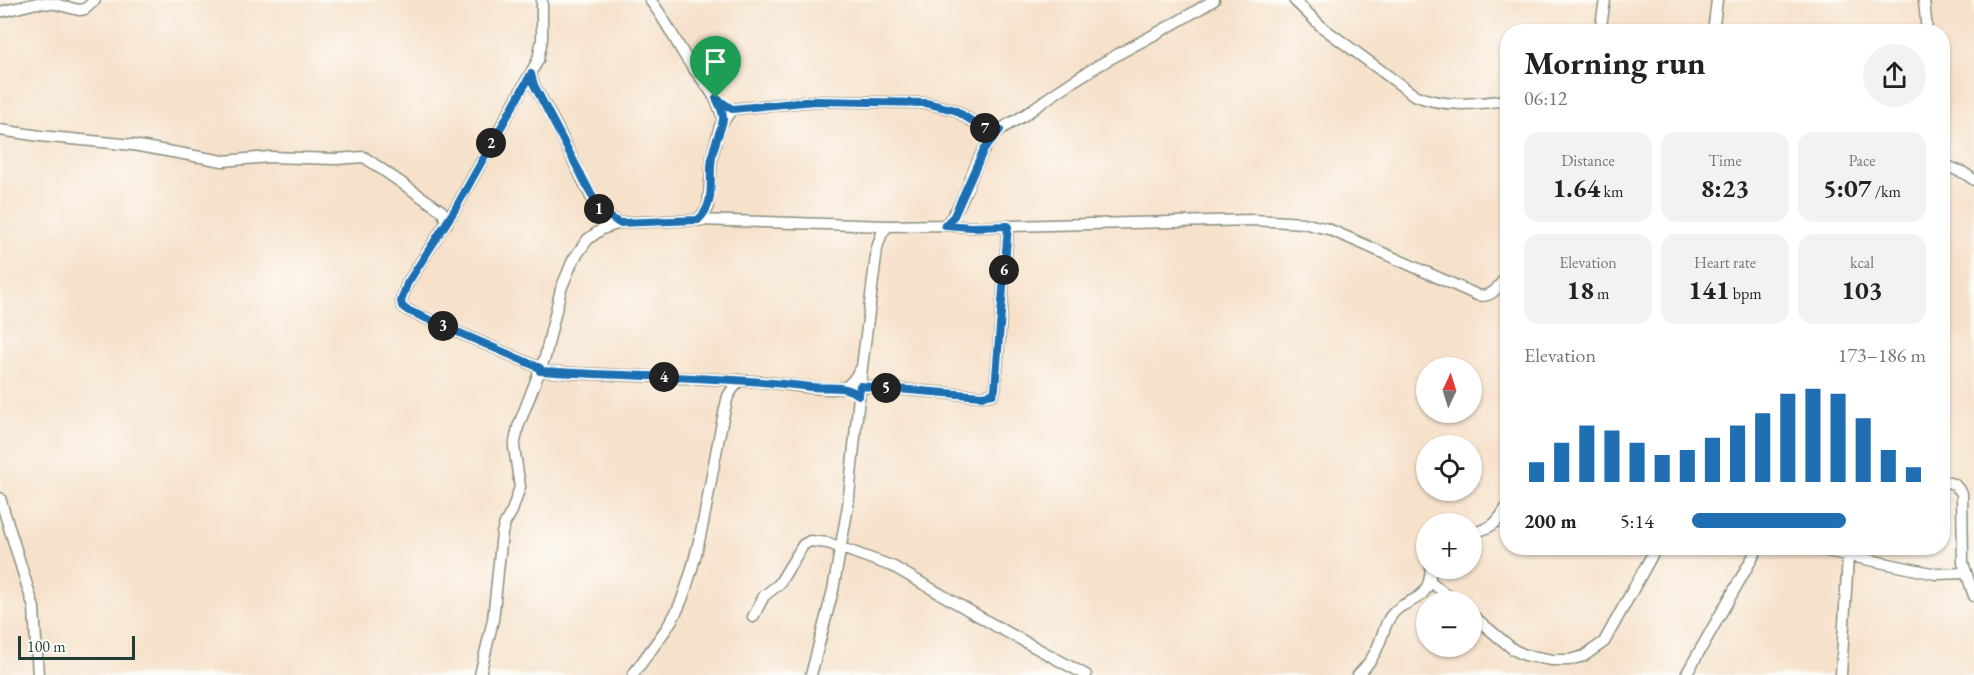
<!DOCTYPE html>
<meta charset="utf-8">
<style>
:root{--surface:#fff;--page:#f2f2f2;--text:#222;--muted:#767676;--accent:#1f6fb2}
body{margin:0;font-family:"EB Garamond",serif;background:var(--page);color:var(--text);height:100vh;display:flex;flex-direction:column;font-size:22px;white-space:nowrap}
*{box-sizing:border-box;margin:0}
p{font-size:20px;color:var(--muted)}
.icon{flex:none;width:33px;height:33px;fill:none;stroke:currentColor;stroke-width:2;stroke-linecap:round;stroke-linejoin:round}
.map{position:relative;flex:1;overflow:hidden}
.side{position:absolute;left:1500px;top:24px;width:450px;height:531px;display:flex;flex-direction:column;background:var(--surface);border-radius:24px;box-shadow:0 2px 4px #0004}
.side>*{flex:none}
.needle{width:39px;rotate:4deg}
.tools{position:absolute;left:1416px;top:357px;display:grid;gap:12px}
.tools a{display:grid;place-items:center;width:66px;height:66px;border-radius:50%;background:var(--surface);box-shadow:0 2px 4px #0004;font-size:30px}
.scale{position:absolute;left:18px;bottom:15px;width:117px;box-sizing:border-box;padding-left:6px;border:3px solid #1f3d34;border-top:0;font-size:16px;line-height:21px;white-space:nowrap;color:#1f3d34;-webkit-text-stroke:4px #fdfcf7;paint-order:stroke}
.pin{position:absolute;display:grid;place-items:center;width:51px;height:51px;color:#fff;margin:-62px -26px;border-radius:50% 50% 50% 0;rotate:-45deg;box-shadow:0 0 6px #0007}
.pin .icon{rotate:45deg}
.km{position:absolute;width:30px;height:30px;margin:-15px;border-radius:50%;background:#222;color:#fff;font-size:16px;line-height:30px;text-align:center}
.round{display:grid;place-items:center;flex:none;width:63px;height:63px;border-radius:32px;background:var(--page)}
.head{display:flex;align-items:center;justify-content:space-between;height:102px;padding:0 24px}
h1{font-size:33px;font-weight:700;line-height:45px}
.metrics{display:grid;grid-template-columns:repeat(3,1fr);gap:9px;height:102px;padding:6px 24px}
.metrics div{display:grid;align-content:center;border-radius:15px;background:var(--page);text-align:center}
.metrics b{font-size:26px;font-weight:700}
.metrics small{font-size:16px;font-weight:400}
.metrics p{font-size:16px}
.chart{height:168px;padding:12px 24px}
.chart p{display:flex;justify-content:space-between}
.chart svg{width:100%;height:108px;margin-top:6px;stroke:var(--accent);stroke-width:6}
ul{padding:0 24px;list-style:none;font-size:20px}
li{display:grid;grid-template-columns:96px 72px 1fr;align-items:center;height:45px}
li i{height:15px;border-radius:8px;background:var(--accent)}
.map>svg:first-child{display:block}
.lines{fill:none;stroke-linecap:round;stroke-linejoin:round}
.minor-casing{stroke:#8a8f7f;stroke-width:13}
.minor{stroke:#fff;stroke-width:10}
.route-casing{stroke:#fff;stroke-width:12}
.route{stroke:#1f6fb2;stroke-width:8}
</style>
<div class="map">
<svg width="1974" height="675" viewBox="0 0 1974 675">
<rect width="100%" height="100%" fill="#fdfcf7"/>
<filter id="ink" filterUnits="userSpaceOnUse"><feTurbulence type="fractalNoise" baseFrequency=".0167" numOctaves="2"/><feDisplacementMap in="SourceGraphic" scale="12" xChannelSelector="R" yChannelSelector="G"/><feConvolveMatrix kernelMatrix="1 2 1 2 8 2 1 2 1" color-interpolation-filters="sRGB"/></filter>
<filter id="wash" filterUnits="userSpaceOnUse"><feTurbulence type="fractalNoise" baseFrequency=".008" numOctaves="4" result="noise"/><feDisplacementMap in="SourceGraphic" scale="24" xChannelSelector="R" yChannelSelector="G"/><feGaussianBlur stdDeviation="1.35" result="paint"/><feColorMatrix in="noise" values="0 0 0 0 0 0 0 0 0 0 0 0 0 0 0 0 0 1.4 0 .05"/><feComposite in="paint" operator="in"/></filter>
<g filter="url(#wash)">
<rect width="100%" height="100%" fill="#f6e1ca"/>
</g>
<g filter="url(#ink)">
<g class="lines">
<defs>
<path id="minor" d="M650,0C664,17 673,37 685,56C698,77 718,94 723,120
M1294,0L1322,27L1414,95C1445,108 1475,104 1508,100
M1924,0L1927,32
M0,12L37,3L55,4L79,10L85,9L95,0
M1600,32L1605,0
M1713,32L1717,0
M531,74L534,85L557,127L591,197L599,209L619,223
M0,130L40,136L133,145L223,161L269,157L336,159L364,157L442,211L447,223
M1942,164L1964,173L1974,180
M698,220L708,208L712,157L720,126L732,109L815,101L926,103L955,110L981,127L1000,130
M945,225L971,227L1253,220L1303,223L1328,229L1363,244L1477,295C1493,299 1499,285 1508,274
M540,368L407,310L402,306L401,301L407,284L458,204L538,60L542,39V0
M540,371C614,376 689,377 764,382C782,383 830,393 845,387C852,384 856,376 860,370
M860,386L982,396L993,394L995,389L997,368L1008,226
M1942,481L1954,484L1962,493L1963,563L1974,596
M0,498L34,608L38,675
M1472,534C1493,526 1497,525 1508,504
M1813,548L1936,574L1966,573
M1430,581L1455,602
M1472,615L1514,650L1525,655L1552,660H1569L1584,656L1604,642L1656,548
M753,617L764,596L779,584L803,545L810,541L828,543L894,567L994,625L1086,675
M480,675L493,620L502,533L505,523L512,511L520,487L514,447L518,427L545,357L561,289L573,260L588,239L602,229L619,223L639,222L698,220L888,226
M633,675C649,651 670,628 681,602C706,536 711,464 728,396L739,380
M811,675L833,590L848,506L862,367L877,248L882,233L888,226L945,225C971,198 971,156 999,131C1007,124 1018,120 1026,114C1057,91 1089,70 1122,52C1154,35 1184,19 1214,0
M1358,675C1367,666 1375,655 1379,644C1383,634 1385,625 1390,617C1405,595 1429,607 1431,568
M1686,675L1758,548
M1841,675L1848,556"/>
</defs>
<use href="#minor" class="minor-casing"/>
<use href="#minor" class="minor"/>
</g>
</g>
<g class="lines" filter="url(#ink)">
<defs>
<path id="route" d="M531,74L534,85L599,209L619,223L698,220C717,203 708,180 712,157C714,144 720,133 723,120C724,113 719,104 716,98L732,109L815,101L926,103L955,110L981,127L1000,130L984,149L954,216L945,225L971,227L1008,226L995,389L993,394L982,396L860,386L859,395C842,384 831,389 811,387C721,376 630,377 540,371V368L407,310L402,306L401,301L407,284L454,211Z"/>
</defs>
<use href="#route" class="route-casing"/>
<use href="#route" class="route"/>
</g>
</svg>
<div class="tools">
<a><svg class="needle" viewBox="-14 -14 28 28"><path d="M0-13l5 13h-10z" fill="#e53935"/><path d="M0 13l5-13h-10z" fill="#767676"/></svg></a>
<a><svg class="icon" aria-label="locate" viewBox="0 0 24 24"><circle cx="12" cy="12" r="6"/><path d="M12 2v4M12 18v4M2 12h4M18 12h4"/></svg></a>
<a>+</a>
<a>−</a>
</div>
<div class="scale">100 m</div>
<div class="pin" style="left:716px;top:98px;background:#1e9e55"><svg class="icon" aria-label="arrive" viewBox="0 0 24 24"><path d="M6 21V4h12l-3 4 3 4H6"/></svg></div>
<b class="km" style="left:599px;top:209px">1</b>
<b class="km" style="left:491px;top:143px">2</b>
<b class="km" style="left:443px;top:326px">3</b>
<b class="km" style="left:664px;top:377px">4</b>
<b class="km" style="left:886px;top:388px">5</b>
<b class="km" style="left:1004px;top:270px">6</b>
<b class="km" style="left:985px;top:128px">7</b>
<section class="side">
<div class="head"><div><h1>Morning run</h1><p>06:12</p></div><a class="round"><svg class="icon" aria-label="share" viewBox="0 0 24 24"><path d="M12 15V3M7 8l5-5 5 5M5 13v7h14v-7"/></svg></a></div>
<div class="metrics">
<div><p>Distance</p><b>1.64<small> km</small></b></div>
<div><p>Time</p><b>8:23</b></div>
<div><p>Pace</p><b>5:07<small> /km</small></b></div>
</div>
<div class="metrics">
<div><p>Elevation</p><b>18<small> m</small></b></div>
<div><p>Heart rate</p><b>141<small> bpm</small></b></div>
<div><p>kcal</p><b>103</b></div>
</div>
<div class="chart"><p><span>Elevation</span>173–186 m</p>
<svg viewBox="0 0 160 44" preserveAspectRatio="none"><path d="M5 44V36M15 44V28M25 44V21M35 44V23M45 44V28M55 44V33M65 44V31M75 44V26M85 44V21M95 44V16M105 44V8M115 44V6M125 44V8M135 44V18M145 44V31M155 44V38"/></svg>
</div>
<ul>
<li><b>200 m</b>5:14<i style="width:66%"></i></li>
</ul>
</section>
</div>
